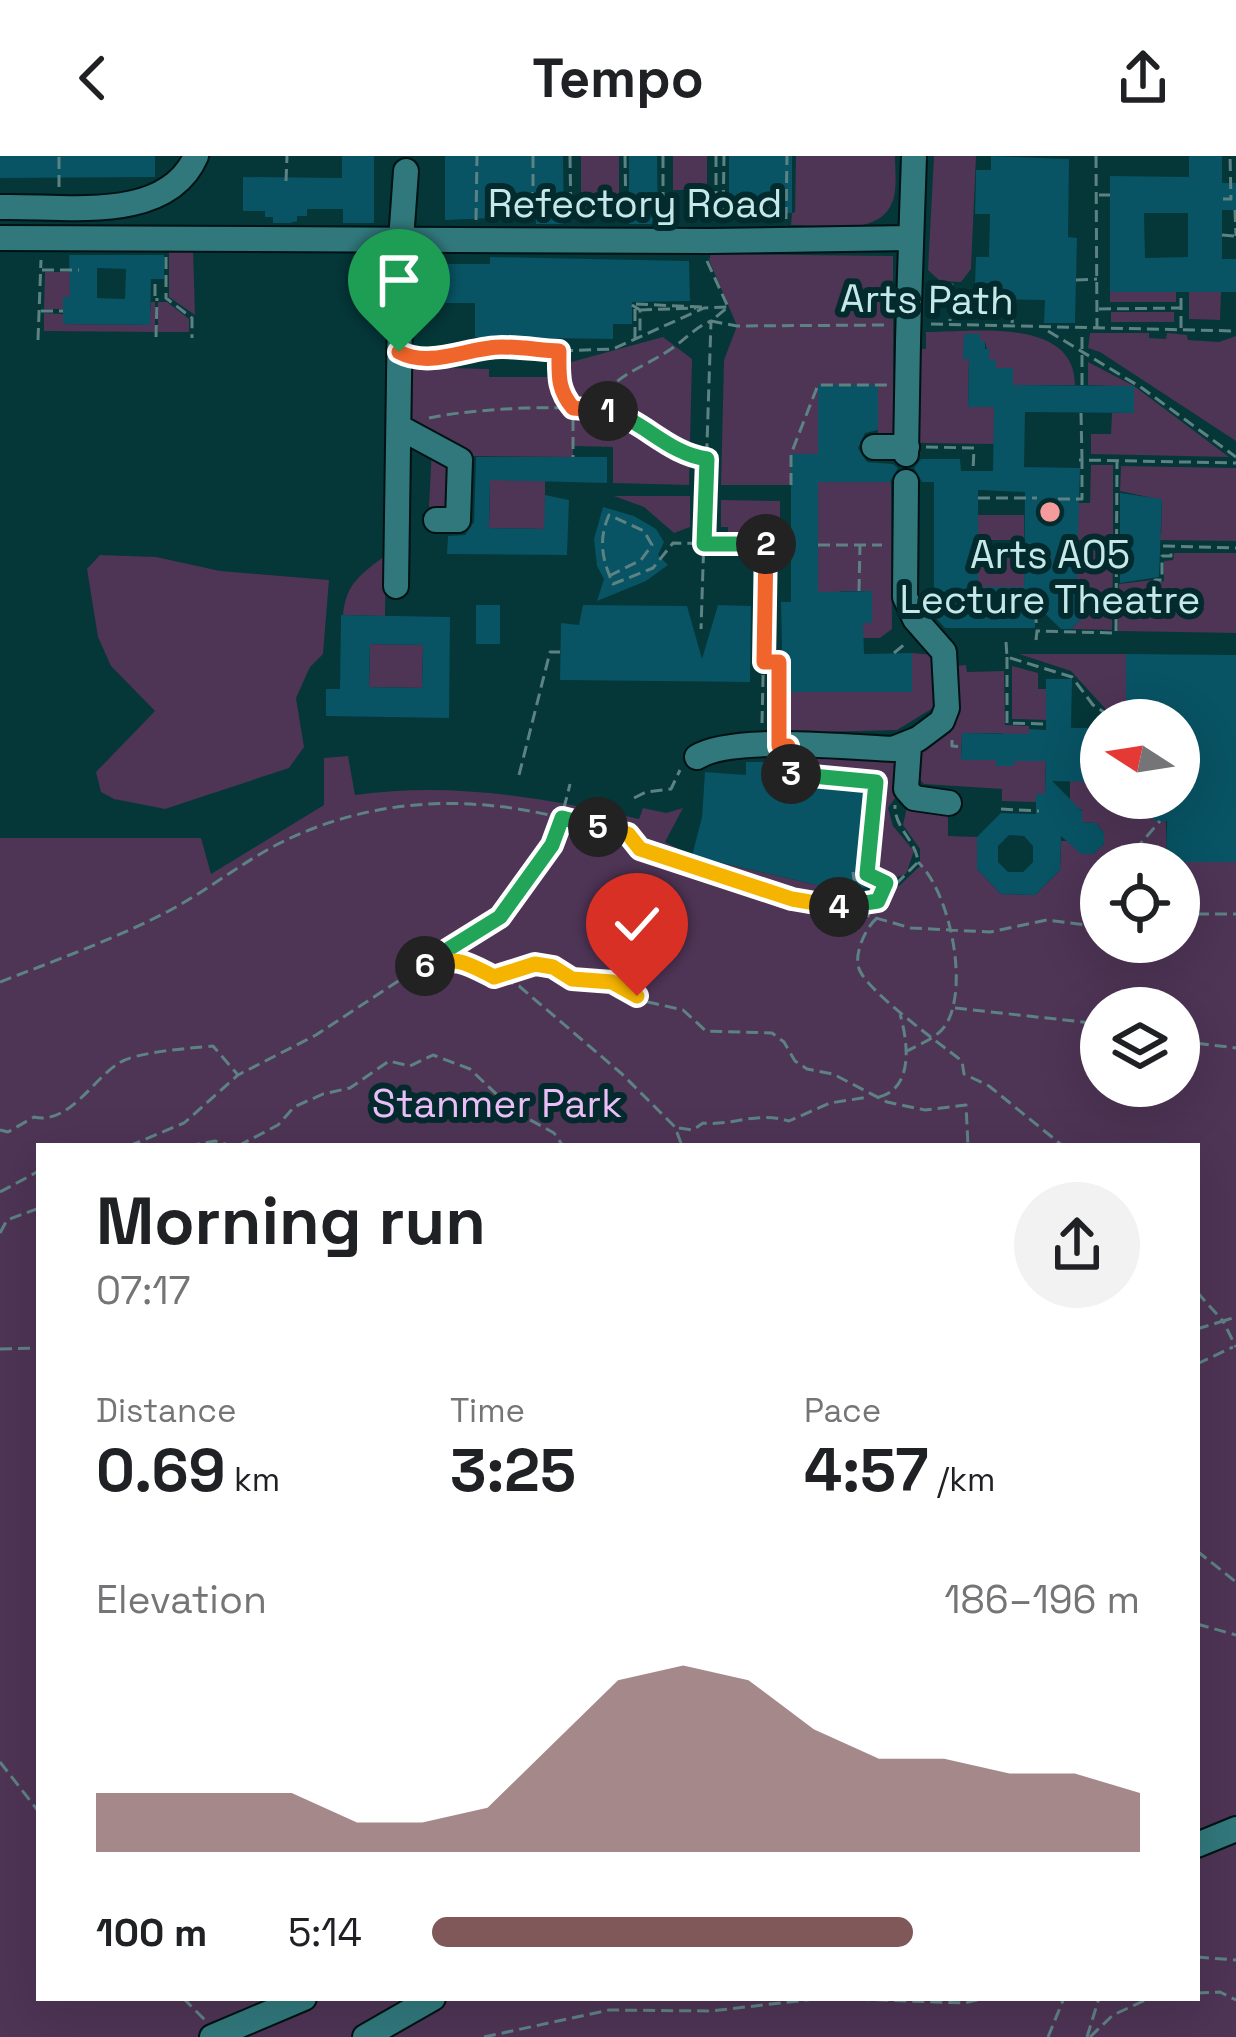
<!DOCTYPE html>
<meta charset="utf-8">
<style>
:root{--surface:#fff;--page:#f2f2f2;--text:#202124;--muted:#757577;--accent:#80585a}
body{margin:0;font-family:"Space Grotesk",sans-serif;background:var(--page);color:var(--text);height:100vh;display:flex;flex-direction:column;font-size:45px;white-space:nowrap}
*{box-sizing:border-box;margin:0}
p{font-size:39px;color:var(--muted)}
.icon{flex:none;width:66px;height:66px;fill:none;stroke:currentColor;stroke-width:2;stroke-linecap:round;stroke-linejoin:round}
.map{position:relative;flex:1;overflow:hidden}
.sheet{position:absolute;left:36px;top:987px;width:1164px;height:858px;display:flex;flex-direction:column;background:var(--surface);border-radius:0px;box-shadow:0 12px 48px #0002}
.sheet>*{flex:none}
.needle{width:78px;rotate:282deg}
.controls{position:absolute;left:1080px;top:543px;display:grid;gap:24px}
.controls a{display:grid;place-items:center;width:120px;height:120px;border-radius:50%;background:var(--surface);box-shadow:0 12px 48px #0002;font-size:60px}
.pin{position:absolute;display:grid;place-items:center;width:102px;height:102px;color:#fff;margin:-123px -51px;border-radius:50% 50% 50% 0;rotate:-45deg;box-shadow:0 0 12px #0007}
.pin .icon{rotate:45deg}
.km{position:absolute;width:60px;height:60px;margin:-30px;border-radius:50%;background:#222;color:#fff;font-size:33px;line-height:60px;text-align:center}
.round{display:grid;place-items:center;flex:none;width:126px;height:126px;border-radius:63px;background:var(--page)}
.headline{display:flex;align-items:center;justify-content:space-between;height:204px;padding:0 60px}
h1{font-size:66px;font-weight:800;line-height:90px}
.stats{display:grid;grid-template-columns:repeat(3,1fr);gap:18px;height:204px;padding:12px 60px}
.stats div{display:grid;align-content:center}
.stats b{font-size:60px;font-weight:800}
.stats small{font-size:33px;font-weight:400}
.stats p{font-size:33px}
.chart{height:336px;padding:24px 60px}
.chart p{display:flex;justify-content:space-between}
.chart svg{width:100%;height:216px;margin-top:12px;fill:var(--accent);opacity:.7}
ul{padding:0 60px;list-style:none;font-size:39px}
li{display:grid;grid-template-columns:192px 144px 1fr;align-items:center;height:90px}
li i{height:30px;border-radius:15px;background:var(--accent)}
header{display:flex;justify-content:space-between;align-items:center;height:156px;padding:0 60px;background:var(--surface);font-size:54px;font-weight:800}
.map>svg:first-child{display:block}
.built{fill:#053638;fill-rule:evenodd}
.green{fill:#4e3455;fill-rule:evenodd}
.building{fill:#085364;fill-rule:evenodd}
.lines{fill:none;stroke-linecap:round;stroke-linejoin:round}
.minor-casing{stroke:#001213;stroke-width:28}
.path{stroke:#5d8284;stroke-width:3;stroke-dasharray:12 6;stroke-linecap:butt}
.minor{stroke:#31787c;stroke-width:24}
.minor-bridge-casing{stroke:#001213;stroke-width:28;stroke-linecap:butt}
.minor-bridge{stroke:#31787c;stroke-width:24}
.split-1-casing{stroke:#fff;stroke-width:24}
.split-2-casing{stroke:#fff;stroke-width:24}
.split-3-casing{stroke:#fff;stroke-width:24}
.split-4-casing{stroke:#fff;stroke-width:24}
.split-5-casing{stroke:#fff;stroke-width:24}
.split-6-casing{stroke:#fff;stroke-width:24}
.split-7-casing{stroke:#fff;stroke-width:24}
.split-1{stroke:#f0652b;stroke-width:15}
.split-2{stroke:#22a559;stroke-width:15}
.split-3{stroke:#f0652b;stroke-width:15}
.split-4{stroke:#22a559;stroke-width:15}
.split-5{stroke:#f5b400;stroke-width:15}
.split-6{stroke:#22a559;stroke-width:15}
.split-7{stroke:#f5b400;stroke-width:15}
.poi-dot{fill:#f59b9c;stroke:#032b2d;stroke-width:4.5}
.labels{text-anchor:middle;stroke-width:12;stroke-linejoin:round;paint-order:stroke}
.street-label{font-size:39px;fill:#c6e8e9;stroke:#032b2d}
.poi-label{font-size:39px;fill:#c6e8e9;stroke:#032b2d}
.park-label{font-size:39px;fill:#ecbef8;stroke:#032b2d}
</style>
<header><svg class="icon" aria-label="back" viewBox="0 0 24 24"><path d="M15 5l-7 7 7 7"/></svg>Tempo<svg class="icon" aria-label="share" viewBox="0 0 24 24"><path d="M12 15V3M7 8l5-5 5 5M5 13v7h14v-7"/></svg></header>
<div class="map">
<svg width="1236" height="1881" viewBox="0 0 1236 1881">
<rect width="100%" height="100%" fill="#032b2d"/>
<path class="built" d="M0,0H1236V786H1179V708H1101V782L0,858ZM1101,564H1179V642H1101Z"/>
<path class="green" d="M581,0H619V56L581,55Z
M673,0H707V34H673Z
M796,0H895C895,15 898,35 891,49C876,81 820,69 791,69L792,57L795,56Z
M934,0H976L971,113L961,126L940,125L928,114Z
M169,86L193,92L195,159L169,141Z
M711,98L893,100V284H878L877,229H818V284L835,285L791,329H721L724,204L737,170L709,104Z
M45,116H70V141L63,153H44Z
M1110,136H1176V146H1110Z
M1189,136H1221L1220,164L1189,163Z
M151,146H155V176L44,175V157L63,158L64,168L149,169Z
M158,146H167L189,163V176H158Z
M1111,156H1174V166H1111Z
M926,176C972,176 1075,160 1075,229H1013V213L996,212V204H989L985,185H980L963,202L969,203L968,251L994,230V288L919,287L921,193H926Z
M1090,177H1149V182L1166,183L1167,177L1187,179L1188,184L1219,186L1236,180V285L1100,196L1088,192Z
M663,181L692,203L689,329L613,327V291L573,290V301L464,300L408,264L409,211L489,213V221H548L549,212Z
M1088,206L1134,230L1229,301L1091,298V278H1111L1112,257H1133L1134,231L1088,229Z
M432,291L454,305L453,351H429Z
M1091,309H1113V384H1077V347H1090Z
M1121,310L1236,312V385L1154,384V379L1161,378L1162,344L1120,335Z
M490,324H545V373L489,372Z
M818,326H891L892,473L880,482H863V467L872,466L871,435H842L818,445Z
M614,340H690V371L674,377L644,351Z
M721,344L780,345V376H728V371H721Z
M978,359H1024V384H978Z
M978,394H1024V431H978Z
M1077,394L1113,395L1112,474L1071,473L1080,464L1079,450L1072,442Z
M1174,397H1236V477L1118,475V454L1157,444L1158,426L1164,425V405L1173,404Z
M100,399L156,401L220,415L329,424L323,498L310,511L296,542L304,591L289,612L165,653L114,643L101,636L96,616L155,555L111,510L98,481L87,413Z
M386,399L385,460L343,459C346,427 361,418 386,399Z
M1153,424V442L1119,449V428Z
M370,488L423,489L422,532L369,531Z
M912,497L934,499L933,552L897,574L782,577L783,536L863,534L876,515V536H912Z
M1019,498H1126V559H1111L1071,515Z
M966,509L967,516L1004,515L1005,569L1029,570V578H1014L1013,583L1001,577H962L961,603L996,604V610H1013L1014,605L1046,600L1045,638H1036V646L1002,645V633L924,628L918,622L921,586L955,510Z
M1012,510L1038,517V533H1046V564L1012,563Z
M811,598L885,599L899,605V637L888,652L893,670L914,695L906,718L891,723L870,714L883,651L877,649V624L797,616L802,600Z
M348,600L355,639C454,625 543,642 639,663L643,652L666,657L683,652L665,686L692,700L856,738L869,734L879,725L899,730L920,710V693L903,669L907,651L948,656V680L977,681V713L1001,738L1035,739L1060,714L1061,685H1072L1081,698H1093L1104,688V677L1096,667L1082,666V654L1070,647V625H1101V642H1165L1167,706H1236V1881H0V682H201L211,718L324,649V602ZM1101,708H1179V786H1101ZM1101,852H1179V930H1101ZM39,990H1197V1842H39Z"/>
<path class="building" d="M0,0H155V21L0,22Z
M342,0H374V67H343V53H307V60H297V65L290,67H273V61H265V55H243V21L342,22Z
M445,0H563L564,68H536V60L445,64Z
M629,0H657L658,68H629Z
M729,0H792V57H773V65L747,64V57L729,56Z
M991,0L1069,3L1068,81L1077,82L1075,167H1044L1045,144L989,143V127H975L976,101H989L990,58H975L976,14H991Z
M1189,0H1222V27H1236V54H1222V103H1236V136H1110V20L1189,21ZM1144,57H1188V101L1145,102Z
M69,99H164V123H151L150,169L63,168V141H70ZM97,112L126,113L125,143L97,142Z
M490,101L689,105L690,145L632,146V168H613V183L475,181V147H443V108H490Z
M964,178H980V185H985V193H990L989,204H996V212H1013V229L1134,230V257L1025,256L1024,311L1080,312L1076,446L1079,450L1080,464L1071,473H1061L1035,448V472H945L934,460V326H922L914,312L921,303H960L961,315H993L994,251H968L969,203H963ZM978,334L1025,336L1024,431H978Z
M818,229H878V274L865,277L858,292L867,306L893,308L898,312L890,326H818V436L872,435V467H863L864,498L912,497V536H783L781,446H791V298H818Z
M476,301H607V327L490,324L489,372L544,373L545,339L569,344L567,399L447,398L448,380L465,379L474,366Z
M1120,337L1162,343L1159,421L1120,427Z
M603,351L634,360L656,373L664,386L658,399L668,409L646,425L597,445L604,423L597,410L594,383Z
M476,449H500V488H476Z
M583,449L687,450L702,503L718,449L751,450L750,526L560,524L561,467L579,469Z
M341,459L450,461L449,562L326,560V533H340ZM370,488L423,489L422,532L369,531Z
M1126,498L1236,499V706H1166L1167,665H1153L1156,650H1164L1165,642H1179V564H1126Z
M1046,523H1072L1071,572H1101V626L1052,625L1082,655V666L1096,667L1104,677V688L1093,698H1081L1061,680L1060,714L1035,739L1001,738L977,713V681L1001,657L1036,658V638H1045L1046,605H1014V610H996V604H961L962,577L1029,578V573L1046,574ZM1009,679L1024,680L1033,690V706L1023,716H1008L998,706V690Z
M746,606H771L772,629L785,638L796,636L803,624L874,631L861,718L887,730L858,732L856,738L692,700L702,661L705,616L746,619Z"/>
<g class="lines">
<defs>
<path id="minor" d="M0,51C63,49 166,69 196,0
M0,82L710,85L911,82
M909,148L914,0
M399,271L460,304L458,364H436
M874,291H907
M906,298L908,185
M396,430L401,84L406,15
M909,590L906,633L914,642L949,647
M697,601C732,579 849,591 893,593L918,583L942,565L947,552L944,496L915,463L905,441L906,326
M787,622L788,590
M1197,1689L1236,1673
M212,1881L304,1842
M365,1881L433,1842"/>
</defs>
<use href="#minor" class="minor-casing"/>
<path class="path" d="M533,0V64
M570,0L571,65
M625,0L626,64
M663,0V65
M1096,0L1097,171
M286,25L287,0
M59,31V0
M1099,39H1110
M1223,43H1231L1230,0
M1235,54L1236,80
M786,63L787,0
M476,64L477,0
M723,64L724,0
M716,65V0
M1222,79L1234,80
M166,101V142L192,162V182
M707,105L728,151L711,165L737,170L886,169
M42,114H79
M420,121L443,119
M1076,124L1097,123
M932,128L952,129L950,165
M155,140V123
M954,145L1014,148
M632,149L640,154V178
M1099,153L1181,152
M640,154L696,152
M41,155H63
M1012,167L1015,143
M931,168L1236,175
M1181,172V136
M1048,175L1142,232L1236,301
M156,181L157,142
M635,183V148L702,151
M38,184L41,104
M559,195V230L573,252V301
M418,202L498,191L559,195L613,193L704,152L728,151
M1082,229V177
M595,253C611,219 642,213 671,193C686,183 694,172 711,165L701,473
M1081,257L1082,304L1236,307
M429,262C467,253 589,245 624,260C656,273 666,297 705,303
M926,291L974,292L973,315
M791,329V298L818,229H888
M978,342H1037
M1058,343H1082V304H1073
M818,389H882
M1077,389L1120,390
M978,390L1024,389
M1163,390L1236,392
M609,420L641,404L652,389L644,375L609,359C598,384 602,403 613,428L653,412L673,387L791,389
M859,435L860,389
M1116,454L1155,443V424H1162V400H1171V390
M1035,455L1037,473
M1036,484L1037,475L1116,477L1117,305
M1006,486L1007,501L1072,521L1093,549L1116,564
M894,497L906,487
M1007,501V567L1046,568
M765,506H779V567
M762,567L766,390
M952,584V590L962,591
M519,619L550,496H560
M806,619L876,626L867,718
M634,642L646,636L671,633L680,614
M1001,653L1039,655
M1123,708L1160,665
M853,716L854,723L861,725L867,718L896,728L918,706C916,684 894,672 895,649
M852,749L877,745L885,728
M1179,758H1236
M877,762C866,771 852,800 860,815C871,838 939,887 962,905L964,918L989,930L1063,990
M425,808C449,793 477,780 499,762C539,730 559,676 570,628
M496,821L535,808L553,811L572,823L612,827L648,846L683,854L706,875L772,877L784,886L795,905L807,913L833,918L887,946L925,954L966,949L968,990
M0,826C54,805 109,785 161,759C203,738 239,708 280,687C369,643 462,638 558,661C587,668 621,669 640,693L792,743L821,751L849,750L862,758L911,772L990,776L1047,764L1101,771
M955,852L1101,868
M1179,885L1236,892
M905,896C918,889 937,882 945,870C970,833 950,736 918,706
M879,941C914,932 908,886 900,858
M679,972L693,974L703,967C734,970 755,955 789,965L830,947L869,941
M0,974L8,976L34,961C69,969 93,923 119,907C135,896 191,892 213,890L238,919
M129,990L184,967L238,919L316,879L418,812L451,801L519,830L622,918L675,971L682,990
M188,990L215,985L232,990
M238,990L278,969L294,951L323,938L350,932L389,905L410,910L433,899L470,913L514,955L554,977L563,990
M0,1036L39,1015
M0,1077L7,1064L39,1052
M1197,1136L1223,1165L1236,1161
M1197,1173L1223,1165L1236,1191
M0,1193L39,1192
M1197,1208L1233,1191
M1197,1395L1236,1426
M1197,1468L1236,1479
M0,1606L39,1656
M1197,1801L1236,1804
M1197,1837L1220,1836L1236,1844
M183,1842L205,1864
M484,1881L609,1854L711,1855L824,1842L964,1847L986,1842
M1048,1881L1064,1842
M1087,1881L1099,1842
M1090,1881L1113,1859L1150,1842"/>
<use href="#minor" class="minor"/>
<defs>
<path id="minor-bridge" d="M908,185L909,148"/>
</defs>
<use href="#minor-bridge" class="minor-bridge-casing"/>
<use href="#minor-bridge" class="minor-bridge"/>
</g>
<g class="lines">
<defs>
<path id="split-1" d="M399,196C431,213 468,191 502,191C521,191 540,194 559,195C559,219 557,233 573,252L608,255"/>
<path id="split-2" d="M608,255C646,266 667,297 707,303L704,388H766"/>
<path id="split-3" d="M766,388L764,506H779V590H788L787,617L791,618"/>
<path id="split-4" d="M791,618L876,626L867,718L886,727L878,745L839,751"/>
<path id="split-5" d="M598,671L628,678L640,693L792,743L839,751"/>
<path id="split-6" d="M425,810L418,812L500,761L552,689L562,662L598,671"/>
<path id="split-7" d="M425,810C456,799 467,807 494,821L535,808L553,811L572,823L612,826L637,840"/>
</defs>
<use href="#split-1" class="split-1-casing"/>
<use href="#split-2" class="split-2-casing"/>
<use href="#split-3" class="split-3-casing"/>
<use href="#split-4" class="split-4-casing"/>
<use href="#split-5" class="split-5-casing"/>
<use href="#split-6" class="split-6-casing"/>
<use href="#split-7" class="split-7-casing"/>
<use href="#split-1" class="split-1"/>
<use href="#split-2" class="split-2"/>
<use href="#split-3" class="split-3"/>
<use href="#split-4" class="split-4"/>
<use href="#split-5" class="split-5"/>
<use href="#split-6" class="split-6"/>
<use href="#split-7" class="split-7"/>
</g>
<circle class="poi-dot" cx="1050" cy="356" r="12"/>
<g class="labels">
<g class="street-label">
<text x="635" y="61">Refectory Road</text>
<text transform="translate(927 143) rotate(1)" y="14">Arts Path</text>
</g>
<g class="poi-label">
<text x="1050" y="412">Arts A05<tspan x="1050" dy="45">Lecture Theatre</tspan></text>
</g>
<g class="park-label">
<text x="497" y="961">Stanmer Park</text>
</g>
</g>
</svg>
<div class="controls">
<a><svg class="needle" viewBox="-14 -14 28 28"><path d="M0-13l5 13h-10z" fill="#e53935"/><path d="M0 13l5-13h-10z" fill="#757577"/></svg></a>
<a><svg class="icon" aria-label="locate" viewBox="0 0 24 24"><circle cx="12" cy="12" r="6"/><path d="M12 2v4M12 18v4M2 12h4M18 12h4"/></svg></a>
<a><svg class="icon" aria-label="layers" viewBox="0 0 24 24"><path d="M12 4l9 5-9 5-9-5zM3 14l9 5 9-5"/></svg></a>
</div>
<div class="pin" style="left:399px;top:196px;background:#1e9e55"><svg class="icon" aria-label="arrive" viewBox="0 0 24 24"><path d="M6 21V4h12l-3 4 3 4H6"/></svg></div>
<div class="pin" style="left:637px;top:840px;background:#d93025"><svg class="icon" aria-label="check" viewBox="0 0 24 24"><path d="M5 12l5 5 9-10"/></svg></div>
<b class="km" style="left:608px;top:255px">1</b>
<b class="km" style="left:766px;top:388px">2</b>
<b class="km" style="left:791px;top:618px">3</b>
<b class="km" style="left:839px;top:751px">4</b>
<b class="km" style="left:598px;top:671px">5</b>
<b class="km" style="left:425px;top:810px">6</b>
<section class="sheet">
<div class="headline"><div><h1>Morning run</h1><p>07:17</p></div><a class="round"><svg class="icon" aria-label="share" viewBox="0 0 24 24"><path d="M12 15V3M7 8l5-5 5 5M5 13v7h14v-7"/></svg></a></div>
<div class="stats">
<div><p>Distance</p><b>0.69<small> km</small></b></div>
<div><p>Time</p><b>3:25</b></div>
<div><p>Pace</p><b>4:57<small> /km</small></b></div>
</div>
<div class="chart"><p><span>Elevation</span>186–196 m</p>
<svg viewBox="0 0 160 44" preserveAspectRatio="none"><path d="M0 44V32L10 32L20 32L30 32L40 38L50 38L60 35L70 22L80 9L90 6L100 9L110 19L120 25L130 25L140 28L150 28L160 32V44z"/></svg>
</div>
<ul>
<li><b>100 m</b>5:14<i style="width:68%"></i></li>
</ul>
</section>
</div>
